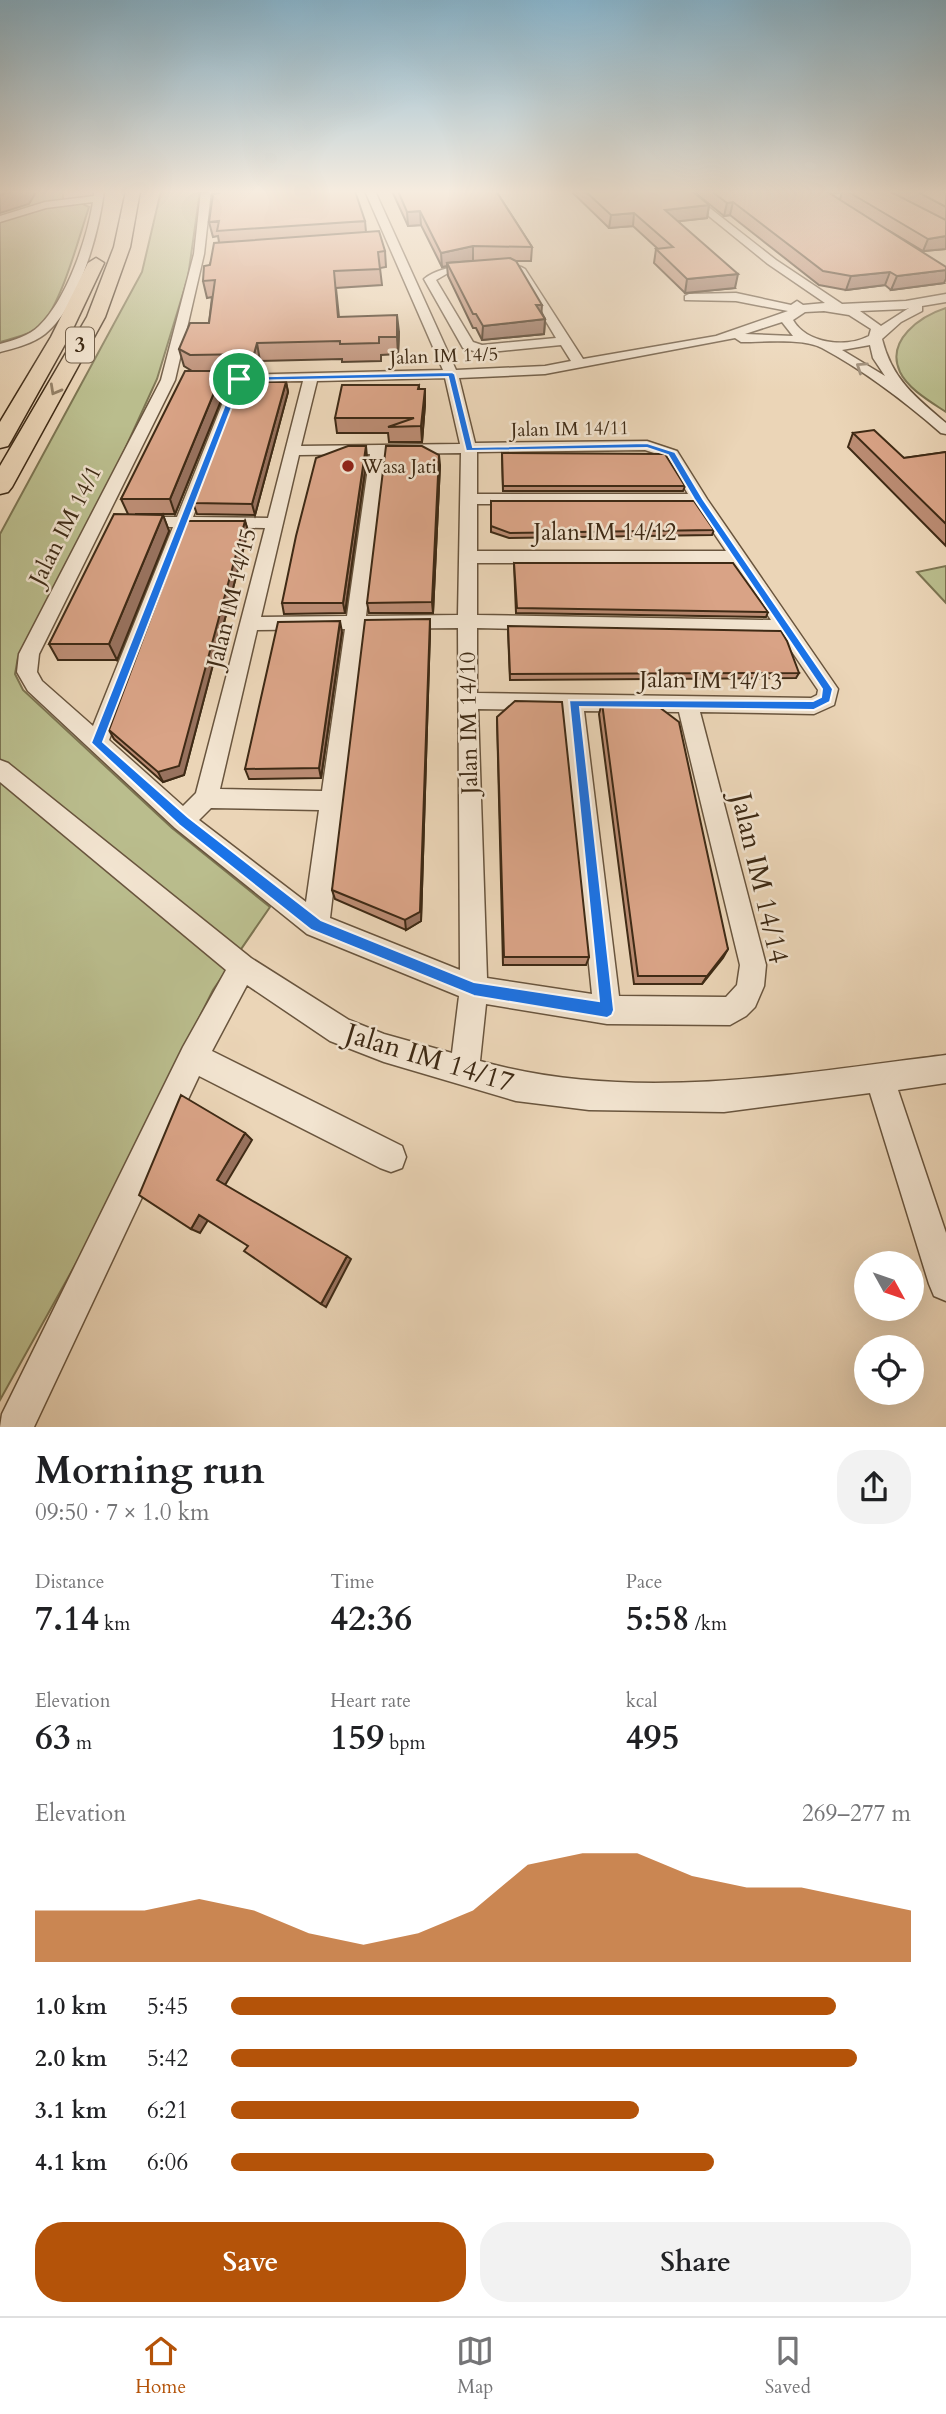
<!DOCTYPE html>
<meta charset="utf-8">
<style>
:root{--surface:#fff;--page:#f2f2f2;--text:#202124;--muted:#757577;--line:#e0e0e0;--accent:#b45309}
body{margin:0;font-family:Cardo,serif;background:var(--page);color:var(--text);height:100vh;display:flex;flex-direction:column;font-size:26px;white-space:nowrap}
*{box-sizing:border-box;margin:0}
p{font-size:23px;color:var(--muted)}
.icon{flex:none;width:38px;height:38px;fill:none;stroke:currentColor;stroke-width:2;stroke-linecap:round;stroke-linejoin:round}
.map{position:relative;height:1427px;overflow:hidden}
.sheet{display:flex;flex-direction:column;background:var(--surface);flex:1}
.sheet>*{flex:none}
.needle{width:46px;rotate:130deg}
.controls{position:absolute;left:854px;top:1251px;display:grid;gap:14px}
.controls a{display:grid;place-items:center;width:70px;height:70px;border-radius:50%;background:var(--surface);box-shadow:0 7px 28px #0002;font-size:35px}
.pin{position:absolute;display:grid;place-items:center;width:60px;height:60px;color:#fff;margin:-30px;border:4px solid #fff;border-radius:50%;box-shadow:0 2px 7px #0007}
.round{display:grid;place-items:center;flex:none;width:74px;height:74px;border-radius:28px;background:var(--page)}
.head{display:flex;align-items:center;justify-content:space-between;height:119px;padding:0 35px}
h1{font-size:38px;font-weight:700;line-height:52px}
.metrics{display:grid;grid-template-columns:repeat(3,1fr);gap:10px;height:119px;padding:7px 35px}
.metrics div{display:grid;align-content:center}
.metrics b{font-size:35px;font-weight:700}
.metrics small{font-size:19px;font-weight:400}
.metrics p{font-size:19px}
.chart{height:196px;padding:14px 35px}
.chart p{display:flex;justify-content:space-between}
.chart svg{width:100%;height:126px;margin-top:7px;fill:var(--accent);opacity:.7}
.primary-button{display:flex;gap:14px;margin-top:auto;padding:14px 35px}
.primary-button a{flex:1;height:80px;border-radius:28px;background:var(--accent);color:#fff;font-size:28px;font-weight:700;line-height:80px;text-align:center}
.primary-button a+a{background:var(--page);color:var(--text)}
ul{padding:0 35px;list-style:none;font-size:23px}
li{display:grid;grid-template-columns:112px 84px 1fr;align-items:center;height:52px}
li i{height:18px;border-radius:9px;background:var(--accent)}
.dock{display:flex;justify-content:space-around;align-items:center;height:98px;border-top:2px solid var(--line);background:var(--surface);font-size:19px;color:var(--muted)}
.dock a{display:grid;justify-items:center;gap:4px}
.dock .selected{color:var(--accent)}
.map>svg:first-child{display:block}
.green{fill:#babd8d;stroke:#7c7451;stroke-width:2}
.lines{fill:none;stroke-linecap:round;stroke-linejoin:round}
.minor-casing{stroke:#69553e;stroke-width:3}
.highway-casing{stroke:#3e2a15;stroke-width:3}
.minor{fill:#f2e4d0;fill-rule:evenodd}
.highway{fill:#ebd5b7;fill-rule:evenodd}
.wall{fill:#bb8c73;stroke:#3e2a15;stroke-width:2}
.shaded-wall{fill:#98725e;stroke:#3e2a15;stroke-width:2}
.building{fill:#d9a386;stroke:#3e2a15;stroke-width:2}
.oneway{stroke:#988772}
.oneway2{stroke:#948066}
.route{fill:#1a73e8;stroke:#fff;stroke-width:2;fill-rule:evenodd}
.poi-dot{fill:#8f2418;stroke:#f2e4d0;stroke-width:2.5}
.labels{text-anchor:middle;stroke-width:5;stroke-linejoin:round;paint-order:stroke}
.far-street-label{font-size:19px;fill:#3e2a15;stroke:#f2e4d0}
.far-poi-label{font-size:19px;fill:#3e2a15;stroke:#f2e4d0;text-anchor:start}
.shield{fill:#f2e4d0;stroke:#74624d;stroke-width:2}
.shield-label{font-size:21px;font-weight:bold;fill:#3e2a15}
.street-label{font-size:23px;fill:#3e2a15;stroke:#f2e4d0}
.near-street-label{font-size:28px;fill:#3e2a15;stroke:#f2e4d0}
</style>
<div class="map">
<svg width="946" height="1427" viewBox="0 0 946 1427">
<rect width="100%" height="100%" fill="#ebd5b7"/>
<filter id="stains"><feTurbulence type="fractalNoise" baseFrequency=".00286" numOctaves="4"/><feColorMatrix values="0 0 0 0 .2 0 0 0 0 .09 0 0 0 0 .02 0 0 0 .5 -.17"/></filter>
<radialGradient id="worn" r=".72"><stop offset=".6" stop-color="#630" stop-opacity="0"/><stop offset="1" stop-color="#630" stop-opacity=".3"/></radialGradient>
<path class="green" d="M0,191H63V205L81,203L89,207C79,237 62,303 41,325C30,335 14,338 0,342Z
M161,191H200L188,277L157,379L104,495L18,657L15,674L23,690L172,828L270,907L213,990L89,1240L0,1400V534L142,272Z
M946,308V412C931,402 908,389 900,372C885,340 921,316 946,308Z
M946,566V603L917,572Z"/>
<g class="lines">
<defs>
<path id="minor" d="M94,191H104C99,232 79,307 45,334C32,344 15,348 0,352V344C14,340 29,336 39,326C67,299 87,239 93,202L46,208L0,222V216L45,202L94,196Z
M201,191H211L204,254L175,380L39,654L37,672L42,681L93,726L173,527H137L129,522L137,517H177L231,382L198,383L193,382V376L443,370L365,191H375L456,370L545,366L571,361L561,345L481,353L463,348L424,279C442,263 504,257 525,269L583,359L716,336L788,311L736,301L685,300V296L689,294L736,293L791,305L797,301L803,305L825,303L768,264L678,191H688L776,260L842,304L906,301L946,294V302L922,306V311L901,322L882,339C892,379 915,397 946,423V434L941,433C904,401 865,371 822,348C805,338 761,342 741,342L735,338L545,374L459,378L475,443L647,441L677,451L707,499L838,689L834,705L814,714L700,712L766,965L764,986L755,1007L746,1016L730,1025L607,1024L486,1004L480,1061C632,1104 792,1074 946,1055V1083L898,1090L946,1233V1301L934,1296L929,1284L870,1093L724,1112L589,1110L516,1101L384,1062L330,1041L247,985L212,1051L402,1146L406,1157L402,1168L391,1172L380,1168L199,1076L34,1427H0L2,1414L183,1047L226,970L0,782V760L8,763L251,958L349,1020L384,1034L452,1053L459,996L307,934L175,828L28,691L17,672L19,654L161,380L194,254ZM510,269L517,273L556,338L482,345L473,342L436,280L448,273ZM909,308L881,326L860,311L906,309ZM824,311L849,315L871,329L869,336C846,348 807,344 793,320L805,312ZM782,322L793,336L745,334ZM870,345L873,358L885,376L842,350ZM445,378L460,444L301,446L317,381ZM303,381L268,518L193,517L245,382ZM645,450L666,457L688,494H477V452ZM461,453L458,615L366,616L385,454ZM370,454L347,616L261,617L299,455ZM477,504H694L726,551H477ZM189,527L265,528L196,793L183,806L109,740ZM477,563H733L771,620L477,615ZM458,628L460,970L330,918L364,629ZM477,628L780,634L818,690L817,695L811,698L477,693ZM345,629L322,791L220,789L257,630ZM478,709L563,710L592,994L487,978ZM584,711L679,712L740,965L737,985L726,997L619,996ZM211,808L319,810L306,902L199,820Z
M853,191H889L822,200L817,197Z"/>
<path id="highway" d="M126,191H140L130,247L105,317L12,487L8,492L0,494V466L87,317L114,247Z
M96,258L104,263L69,337L11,441L8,446L0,448V422L51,337L88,263Z"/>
</defs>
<use href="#minor" class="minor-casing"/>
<use href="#highway" class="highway-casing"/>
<use href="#minor" class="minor"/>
<use href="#highway" class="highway"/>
</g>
<path class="wall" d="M392,191H496L532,247L531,261H515L545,319L544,334L482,340L476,328H473L448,276L447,266L442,267L421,225L408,226Z
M571,191H692L709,205L707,218L678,221L735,288L685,293L654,263L656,249H658L633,226L609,228Z
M693,191H827L840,200L842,191H942L946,193V249L923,251L888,230L944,283L891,290L885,285L846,290L819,285L730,215L724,216Z
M365,221L366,232L385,251L386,267L380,268L382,285L336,288L339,317L399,332L398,354L381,355V361L342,362V359L260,361L258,372H224L227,386L175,514H135L163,515L169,531L117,660H58L49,644L128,514L121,499L192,371L184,366L179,349L209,323L212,297L207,298L203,281L219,242L218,236L213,237L209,222Z
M252,374L253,382H286L288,392L255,515L197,514L193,503Z
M419,385V389H425V404L422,442H389L388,433H337L335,418Z
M853,433L904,458L946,452V546L848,447Z
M502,453L685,486L683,491H503Z
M367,457L345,613L284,614L282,603Z
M440,465L433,613H369L367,603Z
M491,501L714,530L712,535L509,538L491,532Z
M245,521L248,531L184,775L163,782L114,739L109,730Z
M514,563L768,612L766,617L516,613Z
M430,619V631L421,921L406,930L335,899L332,890Z
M508,631L799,673L796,678L510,680Z
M342,632L321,778L249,779L245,769Z
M602,703L728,949L702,984H634L599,714Z
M497,717L589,957L586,965H503Z"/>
<path class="shaded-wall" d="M12,191H34L35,194L29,204L0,213V195Z
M733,202L730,215L724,216L727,203Z
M709,205L707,218L663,223L665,210Z
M420,211L421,225L408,226L407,212Z
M634,213L633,226L609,228L611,215Z
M946,236V249L923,251L928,239Z
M473,246V261L447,263V266L442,267L441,253Z
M946,270V279L944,283L891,290L897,276Z
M890,272L885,285L846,290L851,276Z
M738,274L735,288L685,293L687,279Z
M536,305H542L541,319Z
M397,315L399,332L398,354L397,337Z
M545,319L544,334L482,340L483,326Z
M257,343L260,361L258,372L254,354Z
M223,371L227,386L175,514L170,499Z
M286,382L288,392L255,515L252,504Z
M425,389V404L422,442L421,426Z
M366,446L367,457L345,613L343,603Z
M439,455L440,465L433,613L432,602Z
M163,515L169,531L117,660L109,644Z
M245,521L248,531L184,775L163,782L158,772Z
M430,619V631L421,921L406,930L405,920Z
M340,621L342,632L321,778L319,768Z
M728,949L723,958L702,984L707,976Z
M245,1133L252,1140L225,1185L217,1180Z
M199,1215L208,1220L200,1233L191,1229Z
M347,1256L351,1259L326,1307L321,1304Z"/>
<path class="building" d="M0,191H12L0,195Z
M220,191H355L365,221L217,231L219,221L209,222L213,194L219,193Z
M398,191H496L532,247L473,246L441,253L420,211L407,212Z
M585,191H692L709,205L665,210L738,274L687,279L656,249L673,247L634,213L611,215Z
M711,191H826L946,267V270L897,276L890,272L851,276L823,271L733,202L727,203Z
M847,191H889L946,220V236L928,239Z
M916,191H942L946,193V207Z
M379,231L385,251L378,252L380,269L334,271L338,317L397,315V337H379V343L340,344V341L257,343L254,354L190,355L179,349L190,323H209L215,280L203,281L204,266L210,265L214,243Z
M510,258L516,261L542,305H536L545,319L483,326L476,314H473L447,263Z
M185,371H223L170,499H121Z
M243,374H252L249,382H286L252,504L193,503Z
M342,385H419L418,389H425L421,426L388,427L414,418H335Z
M874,430L904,458L946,452V524L853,433Z
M348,446H366L343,603H282L296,536L316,458Z
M386,446H422L439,455L432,602L367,603Z
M502,453L665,454L685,486H503Z
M491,501H694L714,530L510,533L491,526Z
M114,514L163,515L109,644H49Z
M187,521H245L179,766L158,772L109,730Z
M514,563H733L768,612L517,608Z
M430,619L420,912L405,920L332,890L365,620Z
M340,621L319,768L245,769L278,622Z
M508,626L781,631L787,641L799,673L510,674Z
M515,701L562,702L589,957H504L497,717Z
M602,703L655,704L679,722L728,949L707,976H638Z
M181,1095L245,1133L217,1180L347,1256L321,1304L244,1251L248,1246L199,1215L191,1229L139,1195Z"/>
<defs><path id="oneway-chevron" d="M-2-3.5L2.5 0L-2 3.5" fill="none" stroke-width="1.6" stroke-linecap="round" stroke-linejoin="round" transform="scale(1.75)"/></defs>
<use class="oneway" href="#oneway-chevron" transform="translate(861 367) rotate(-146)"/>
<use class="oneway2" href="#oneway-chevron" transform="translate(55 390) rotate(119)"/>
<linearGradient id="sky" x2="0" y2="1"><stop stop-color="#88b6cf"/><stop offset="0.49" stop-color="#f6ecdf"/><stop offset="1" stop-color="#f6ecdf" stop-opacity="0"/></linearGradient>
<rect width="946" height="391" fill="url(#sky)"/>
<path class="route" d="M452,372L455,374L473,447L647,443L675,452L703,499L833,689L830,702L814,710L580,707L614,1010L612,1015L607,1018L474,996L311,930L179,825L91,743L236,377ZM448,377L466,451L647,448L668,455L694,499L822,689L821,697L813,701L569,700L599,1001L474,982L321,920L188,817L103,742L242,381Z"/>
<circle class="poi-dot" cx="348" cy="466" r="7"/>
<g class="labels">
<g class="far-street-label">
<text transform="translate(444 355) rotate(-2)" y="7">Jalan IM 14/5</text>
<text transform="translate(570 428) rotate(-1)" y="7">Jalan IM 14/11</text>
</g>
<g class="far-poi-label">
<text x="362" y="473">Wasa Jati</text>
</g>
<rect class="shield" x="66" y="327.5" width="28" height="35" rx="5"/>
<g class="shield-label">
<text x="80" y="352">3</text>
</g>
<g class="street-label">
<text transform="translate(65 525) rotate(-63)" y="8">Jalan IM 14/1</text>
<text x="605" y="540">Jalan IM 14/12</text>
<text transform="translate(231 598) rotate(-76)" y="8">Jalan IM 14/15</text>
<text transform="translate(711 680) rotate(1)" y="8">Jalan IM 14/13</text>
<text transform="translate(468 723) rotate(-91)" y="8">Jalan IM 14/10</text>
</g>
<g class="near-street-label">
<text transform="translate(761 878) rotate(77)" y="10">Jalan IM 14/14</text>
<text transform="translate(430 1057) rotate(17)" y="10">Jalan IM 14/17</text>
</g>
</g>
<rect width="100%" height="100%" filter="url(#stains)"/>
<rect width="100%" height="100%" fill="url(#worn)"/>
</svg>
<div class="controls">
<a><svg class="needle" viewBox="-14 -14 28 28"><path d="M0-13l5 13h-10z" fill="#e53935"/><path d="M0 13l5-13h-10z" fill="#757577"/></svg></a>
<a><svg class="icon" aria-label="locate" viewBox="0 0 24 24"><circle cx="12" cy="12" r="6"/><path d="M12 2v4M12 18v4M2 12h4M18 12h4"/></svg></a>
</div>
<div class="pin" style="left:239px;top:379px;background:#1e9e55"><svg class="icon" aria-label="arrive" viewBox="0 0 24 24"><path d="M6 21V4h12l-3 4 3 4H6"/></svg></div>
</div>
<section class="sheet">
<div class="head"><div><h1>Morning run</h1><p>09:50 · 7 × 1.0 km</p></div><a class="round"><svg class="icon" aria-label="share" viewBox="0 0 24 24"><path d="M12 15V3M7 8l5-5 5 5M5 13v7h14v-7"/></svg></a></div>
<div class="metrics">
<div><p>Distance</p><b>7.14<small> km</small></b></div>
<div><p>Time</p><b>42:36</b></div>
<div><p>Pace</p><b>5:58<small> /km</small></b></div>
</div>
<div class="metrics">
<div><p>Elevation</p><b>63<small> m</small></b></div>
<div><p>Heart rate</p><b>159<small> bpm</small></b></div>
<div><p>kcal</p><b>495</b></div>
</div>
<div class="chart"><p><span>Elevation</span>269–277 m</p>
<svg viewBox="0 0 160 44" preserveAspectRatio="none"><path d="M0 44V26L10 26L20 26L30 22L40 26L50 34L60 38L70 34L80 26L90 10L100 6L110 6L120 14L130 18L140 18L150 22L160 26V44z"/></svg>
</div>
<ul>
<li><b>1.0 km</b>5:45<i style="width:89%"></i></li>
<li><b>2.0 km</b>5:42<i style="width:92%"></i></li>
<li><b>3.1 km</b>6:21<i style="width:60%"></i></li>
<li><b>4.1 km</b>6:06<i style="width:71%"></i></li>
</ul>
<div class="primary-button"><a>Save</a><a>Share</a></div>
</section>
<nav class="dock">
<a class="selected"><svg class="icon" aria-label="home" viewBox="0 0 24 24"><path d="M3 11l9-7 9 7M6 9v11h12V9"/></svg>Home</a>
<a><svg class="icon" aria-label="map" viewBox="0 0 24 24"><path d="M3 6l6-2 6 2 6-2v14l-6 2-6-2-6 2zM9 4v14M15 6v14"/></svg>Map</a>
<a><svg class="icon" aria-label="saved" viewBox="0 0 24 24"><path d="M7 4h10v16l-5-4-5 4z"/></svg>Saved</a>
</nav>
